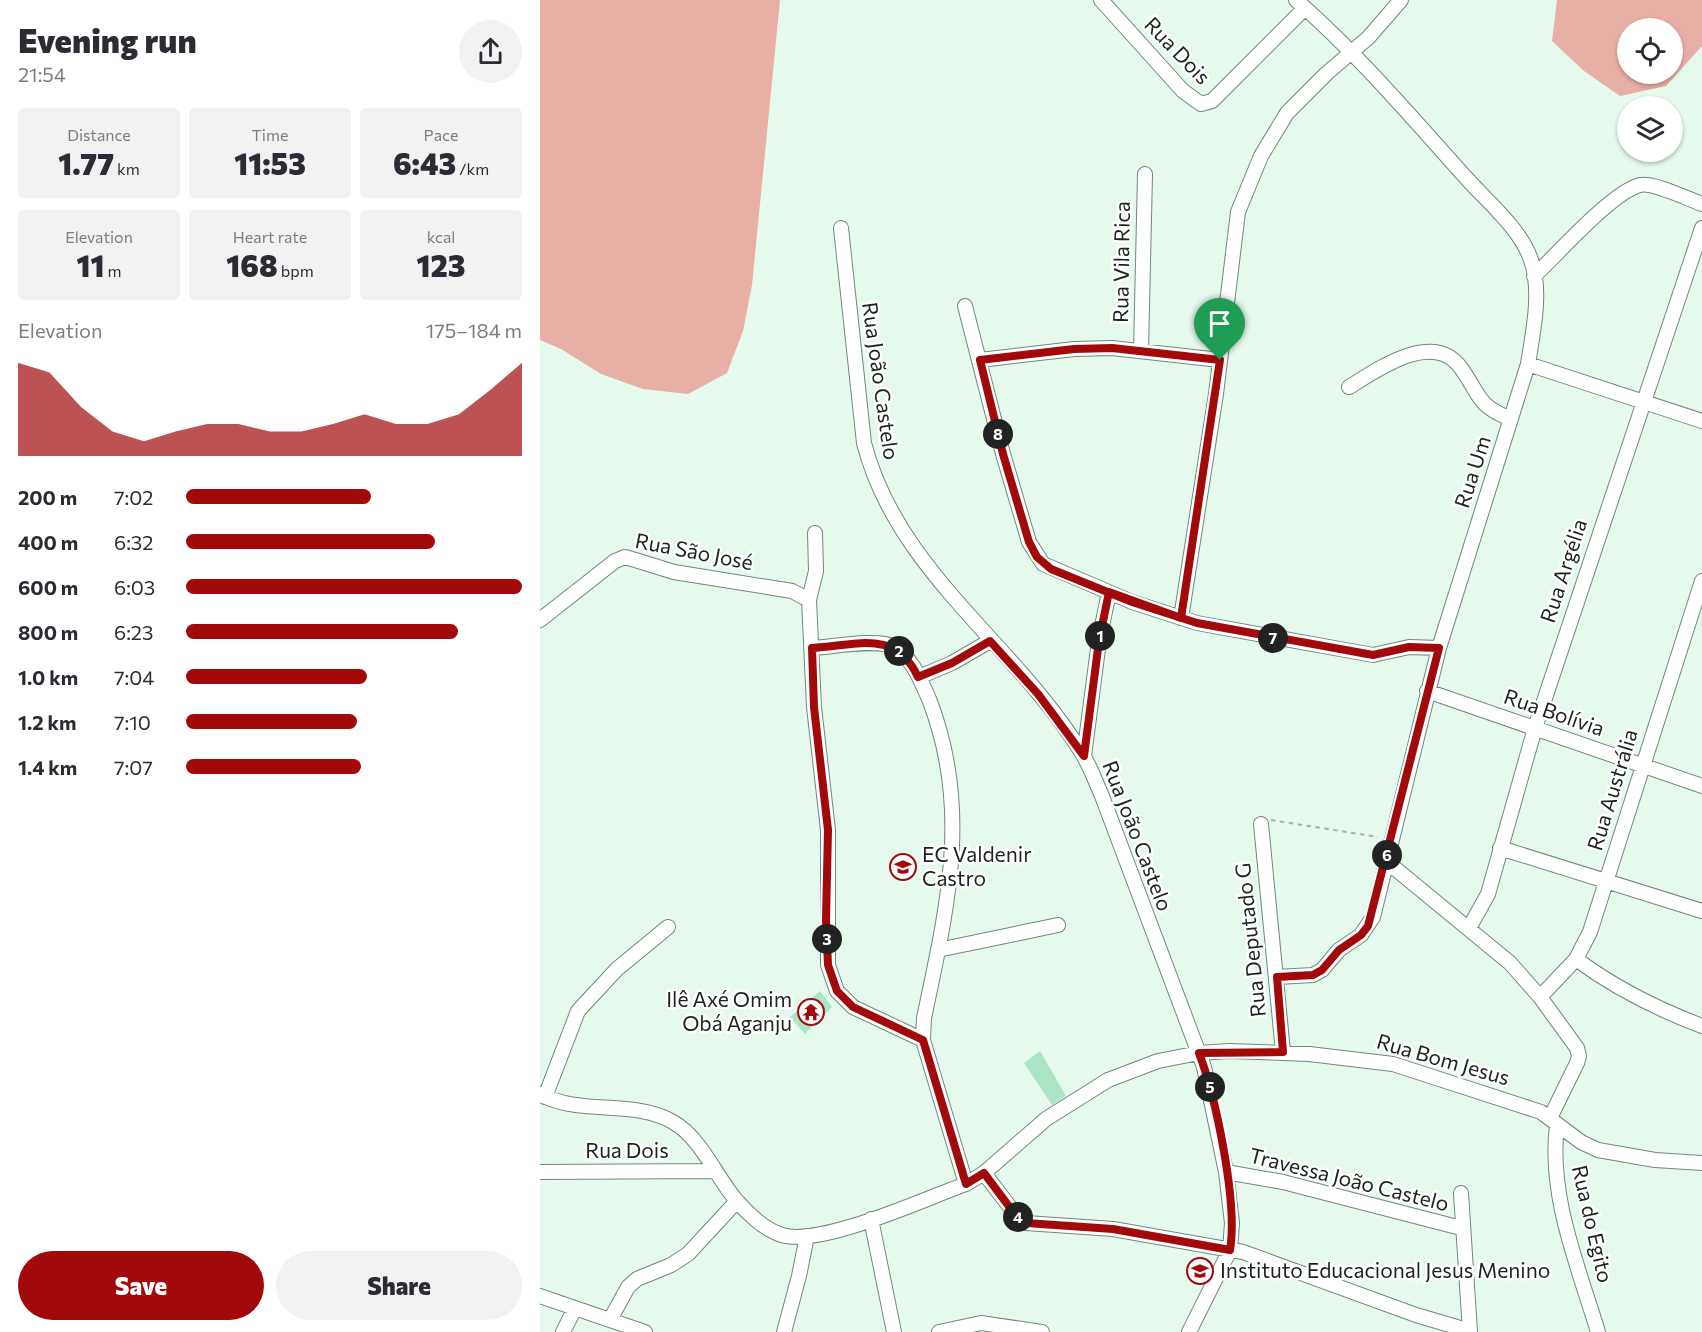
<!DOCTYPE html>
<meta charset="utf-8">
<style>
:root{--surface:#fff;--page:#f2f2f3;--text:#2b2b33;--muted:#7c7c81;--accent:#a2090b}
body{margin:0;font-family:Commissioner,sans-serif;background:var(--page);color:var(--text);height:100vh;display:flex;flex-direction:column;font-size:22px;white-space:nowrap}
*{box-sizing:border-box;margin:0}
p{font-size:20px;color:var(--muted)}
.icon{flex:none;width:33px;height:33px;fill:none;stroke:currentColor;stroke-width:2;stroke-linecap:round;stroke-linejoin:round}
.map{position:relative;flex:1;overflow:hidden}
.panel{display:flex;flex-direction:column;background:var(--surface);width:540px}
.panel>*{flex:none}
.controls{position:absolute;left:1077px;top:18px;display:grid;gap:12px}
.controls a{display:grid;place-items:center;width:66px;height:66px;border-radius:50%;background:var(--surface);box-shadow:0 2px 4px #0004;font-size:30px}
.pin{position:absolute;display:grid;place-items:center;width:51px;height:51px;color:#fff;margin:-62px -26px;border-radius:50% 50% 50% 0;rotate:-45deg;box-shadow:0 0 6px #0007}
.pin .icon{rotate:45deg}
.km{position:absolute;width:30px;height:30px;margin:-15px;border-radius:50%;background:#222;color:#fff;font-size:16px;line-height:30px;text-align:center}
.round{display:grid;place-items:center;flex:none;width:63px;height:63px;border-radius:32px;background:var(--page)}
.summary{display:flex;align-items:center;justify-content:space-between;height:102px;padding:0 18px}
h1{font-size:33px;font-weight:800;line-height:45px}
.metrics{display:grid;grid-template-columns:repeat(3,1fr);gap:9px;height:102px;padding:6px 18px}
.metrics div{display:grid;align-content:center;border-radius:6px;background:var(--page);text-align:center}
.metrics b{font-size:30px;font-weight:800}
.metrics small{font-size:16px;font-weight:400}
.metrics p{font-size:16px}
.chart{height:168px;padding:12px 18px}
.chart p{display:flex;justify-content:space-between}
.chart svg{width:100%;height:108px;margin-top:6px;fill:var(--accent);opacity:.7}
.button{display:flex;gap:12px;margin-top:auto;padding:12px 18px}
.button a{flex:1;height:69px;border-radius:36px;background:var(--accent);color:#fff;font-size:24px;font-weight:800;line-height:69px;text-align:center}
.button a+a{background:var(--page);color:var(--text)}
ul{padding:0 18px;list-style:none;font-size:20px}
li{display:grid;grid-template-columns:96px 72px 1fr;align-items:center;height:45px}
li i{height:15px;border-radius:8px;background:var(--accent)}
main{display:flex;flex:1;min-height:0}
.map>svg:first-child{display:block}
.green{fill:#e8afa7;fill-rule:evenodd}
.building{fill:#aae5c5}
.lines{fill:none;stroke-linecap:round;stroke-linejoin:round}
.minor-casing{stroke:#74867c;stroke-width:16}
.path{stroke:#a4b4aa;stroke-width:2;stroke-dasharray:4.5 4.5;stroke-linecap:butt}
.minor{stroke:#fff;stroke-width:14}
.route-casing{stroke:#fff;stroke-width:12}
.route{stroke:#a2090b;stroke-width:8}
.labels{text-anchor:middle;stroke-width:5;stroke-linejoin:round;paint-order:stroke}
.street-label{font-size:21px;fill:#1c231f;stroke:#fff}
.poi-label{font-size:21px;fill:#1c231f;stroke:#fff;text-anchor:start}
</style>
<main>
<section class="panel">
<div class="summary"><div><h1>Evening run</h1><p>21:54</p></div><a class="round"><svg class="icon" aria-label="share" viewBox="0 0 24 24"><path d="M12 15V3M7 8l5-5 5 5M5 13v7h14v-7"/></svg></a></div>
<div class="metrics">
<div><p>Distance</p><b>1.77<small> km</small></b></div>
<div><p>Time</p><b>11:53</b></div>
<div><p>Pace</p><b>6:43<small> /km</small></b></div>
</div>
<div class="metrics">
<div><p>Elevation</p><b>11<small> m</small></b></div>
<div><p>Heart rate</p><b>168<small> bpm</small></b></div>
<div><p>kcal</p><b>123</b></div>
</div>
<div class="chart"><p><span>Elevation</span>175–184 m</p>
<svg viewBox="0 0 160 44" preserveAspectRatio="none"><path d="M0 44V6L10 10L20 24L30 34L40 38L50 34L60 31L70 31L80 34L90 34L100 31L110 27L120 31L130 31L140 27L150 17L160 6V44z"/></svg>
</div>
<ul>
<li><b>200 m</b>7:02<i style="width:55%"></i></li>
<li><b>400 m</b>6:32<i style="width:74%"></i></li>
<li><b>600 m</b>6:03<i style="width:100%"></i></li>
<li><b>800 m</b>6:23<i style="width:81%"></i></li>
<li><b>1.0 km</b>7:04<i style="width:54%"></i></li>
<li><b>1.2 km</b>7:10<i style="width:51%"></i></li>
<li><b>1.4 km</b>7:07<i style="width:52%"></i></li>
</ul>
<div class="button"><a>Save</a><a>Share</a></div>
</section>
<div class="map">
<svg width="1162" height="1332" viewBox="0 0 1162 1332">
<rect width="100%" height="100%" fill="#e5f9ed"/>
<path class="green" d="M0,0H240L212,285L203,331L187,373L148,394L103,389L61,374L21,349L0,340Z
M1017,0H1162V46L1126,86L1080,96L1044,71L1012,41ZM1088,28H1132V74H1088Z"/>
<path class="building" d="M280,991L292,1007L265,1034L250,1017Z
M500,1051L526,1096L512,1105L484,1063Z"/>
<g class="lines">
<defs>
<path id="minor" d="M561,0L643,91L661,104L672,101L765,8
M301,228L324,443C357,572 477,645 543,755C551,768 556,783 562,796L664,1067L686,1172L692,1223L690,1250L649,1332
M994,276C1017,255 1072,192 1100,185C1113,182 1148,199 1162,204
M425,306L463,454L489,542L503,564L592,602L657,623L833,655L869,647L899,648
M601,351L605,174
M440,360L534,349L572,348L680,360
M988,364L1162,421
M809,387C837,370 893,329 921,368C941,396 936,405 971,419
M269,600L276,571L275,533
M641,618L676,394L698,212L721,156L747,113L787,73L828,38L861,0
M0,620L75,561L85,557L92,559L134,572L252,591L269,600L274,707L288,830V965L297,991L313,1007L383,1040
M272,648C291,647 339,638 354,647C372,657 381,681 389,699C432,809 407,908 384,1018L383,1040L426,1184
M379,677L412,663L450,641
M887,691L1162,786
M544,756L559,641L569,592
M721,824L743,1052
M960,848L1162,911
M846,861L970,963L1000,997L1037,1048L1039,1056L1037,1063L1010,1118
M929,928L948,894L995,728L1162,228
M398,950L518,925
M1036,959C1075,988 1117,1009 1162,1026
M737,977L773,975L782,970L799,950L821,935L833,917L899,648L988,364C993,332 1002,291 991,260C981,230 950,204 929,181C873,119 819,55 756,0
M1000,997L1036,959L1050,932L1162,581
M0,1094C40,1116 93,1099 133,1122C161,1138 175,1175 196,1200C207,1213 225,1230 242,1235C281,1247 386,1198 426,1184L444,1173L506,1119L568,1080L618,1061L659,1053L689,1051L769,1054L853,1064L1001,1112L1041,1142L1058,1150L1115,1160L1162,1163
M5,1097L38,1011L77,969L128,927
M1017,1125C1008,1195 1038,1266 1058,1332
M0,1172L174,1171
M686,1172L743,1182L921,1228
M444,1173L476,1215L486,1223L573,1229L703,1252L876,1315L930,1331
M921,1193L930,1332
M331,1219L354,1332
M0,1296L105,1332
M71,1318L88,1287L97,1279L131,1265L148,1254L197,1201
M23,1332L35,1308
M244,1332L259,1276L267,1236
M399,1332L441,1323L502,1332"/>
</defs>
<use href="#minor" class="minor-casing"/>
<path class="path" d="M731,820L838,837"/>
<use href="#minor" class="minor"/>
</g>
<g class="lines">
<defs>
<path id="route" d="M680,360L641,618L569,592L559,641L544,756L498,694L450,641L412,663L378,677C355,629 318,645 272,648L274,707L288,830L286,920L288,965L297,991L313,1007L383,1040L426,1184L444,1173L480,1221L486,1223L573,1229L690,1250C698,1203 676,1098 659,1053L743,1052L737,977L773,975L782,970L799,950L821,935L828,926L899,648L869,647L833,655L657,623L592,602L511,569L497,557L489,542L463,454L440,360L534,349L572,348L680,360"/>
</defs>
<use href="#route" class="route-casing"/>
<use href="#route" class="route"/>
</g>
<defs>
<symbol id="school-ring" viewBox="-11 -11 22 22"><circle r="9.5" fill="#fff" stroke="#a2090b" stroke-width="1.5"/><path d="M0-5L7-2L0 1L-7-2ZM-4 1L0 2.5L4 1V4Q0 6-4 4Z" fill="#a2090b"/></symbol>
<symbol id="temple-ring" viewBox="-11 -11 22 22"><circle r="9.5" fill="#fff" stroke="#a2090b" stroke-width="1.5"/><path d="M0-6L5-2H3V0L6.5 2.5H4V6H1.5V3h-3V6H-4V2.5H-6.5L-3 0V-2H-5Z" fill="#a2090b"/></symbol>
</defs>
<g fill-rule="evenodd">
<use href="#school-ring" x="348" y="852" width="30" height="30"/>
<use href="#temple-ring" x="256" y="997" width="30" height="30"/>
<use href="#school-ring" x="645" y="1256" width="30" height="30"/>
</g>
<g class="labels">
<g class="street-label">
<text transform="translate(637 51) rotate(46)" y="7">Rua Dois</text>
<text transform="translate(582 262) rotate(-89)" y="7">Rua Vila Rica</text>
<text transform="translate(340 381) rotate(82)" y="7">Rua João Castelo</text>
<text transform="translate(933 472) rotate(-72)" y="7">Rua Um</text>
<text transform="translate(154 552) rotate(11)" y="7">Rua São José</text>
<text transform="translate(1024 571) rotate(-72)" y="7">Rua Argélia</text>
<text transform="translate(1014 713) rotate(19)" y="7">Rua Bolívia</text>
<text transform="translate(1073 790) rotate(-73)" y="7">Rua Austrália</text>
<text transform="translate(597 836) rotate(69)" y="7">Rua João Castelo</text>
<text transform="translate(711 940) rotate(-96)" y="7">Rua Deputado G</text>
<text transform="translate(903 1060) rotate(16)" y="7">Rua Bom Jesus</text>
<text x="87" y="1158">Rua Dois</text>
<text transform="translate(809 1180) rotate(14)" y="7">Travessa João Castelo</text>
<text transform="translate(1052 1224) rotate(77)" y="7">Rua do Egito</text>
</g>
<g class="poi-label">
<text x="382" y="862">EC Valdenir<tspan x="382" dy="24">Castro</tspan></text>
<text x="252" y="1007" text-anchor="end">Ilê Axé Omim<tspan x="252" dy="24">Obá Aganju</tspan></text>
<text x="680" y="1278">Instituto Educacional Jesus Menino</text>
</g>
</g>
</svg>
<div class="controls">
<a><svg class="icon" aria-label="locate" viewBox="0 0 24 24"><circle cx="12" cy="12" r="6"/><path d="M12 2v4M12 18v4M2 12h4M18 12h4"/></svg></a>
<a><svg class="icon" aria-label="layers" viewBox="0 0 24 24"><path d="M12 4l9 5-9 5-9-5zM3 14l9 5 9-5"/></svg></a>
</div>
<div class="pin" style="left:680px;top:360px;background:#1e9e55"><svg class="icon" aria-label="arrive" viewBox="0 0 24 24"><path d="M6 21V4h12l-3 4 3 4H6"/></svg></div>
<b class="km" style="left:560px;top:636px">1</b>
<b class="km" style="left:359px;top:651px">2</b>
<b class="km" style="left:287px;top:939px">3</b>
<b class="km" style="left:478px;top:1217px">4</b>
<b class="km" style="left:670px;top:1087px">5</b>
<b class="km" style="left:847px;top:855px">6</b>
<b class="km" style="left:733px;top:638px">7</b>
<b class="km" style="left:458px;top:434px">8</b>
</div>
</main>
